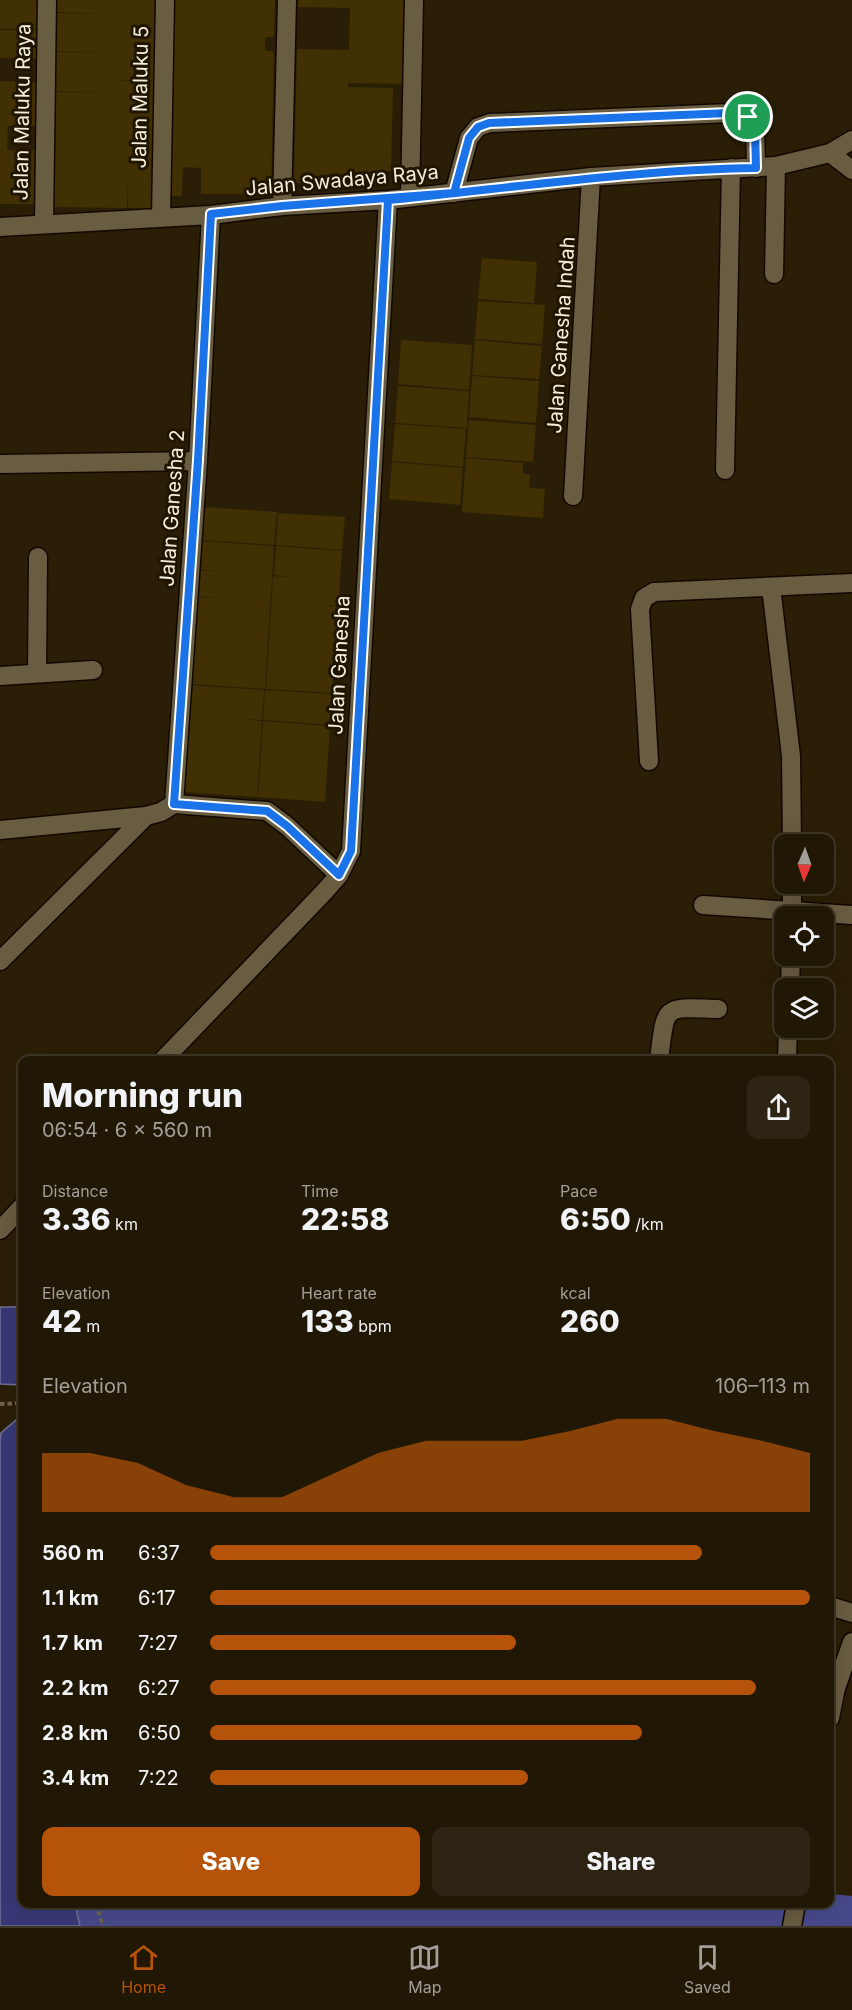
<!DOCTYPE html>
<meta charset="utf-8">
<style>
:root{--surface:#201704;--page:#2d2413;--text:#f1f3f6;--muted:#a29f9a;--line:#3d3626;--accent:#b45309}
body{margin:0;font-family:Inter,sans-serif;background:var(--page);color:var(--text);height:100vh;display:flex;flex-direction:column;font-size:22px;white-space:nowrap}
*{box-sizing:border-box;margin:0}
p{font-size:20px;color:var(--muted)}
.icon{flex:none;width:33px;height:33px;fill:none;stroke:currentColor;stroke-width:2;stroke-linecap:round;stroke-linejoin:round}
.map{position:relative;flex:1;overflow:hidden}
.drawer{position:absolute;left:18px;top:1056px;width:816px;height:852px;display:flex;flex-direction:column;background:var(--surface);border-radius:12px;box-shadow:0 6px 24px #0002,0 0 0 2px var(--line)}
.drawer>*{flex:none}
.needle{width:39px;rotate:182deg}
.fabs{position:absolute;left:774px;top:834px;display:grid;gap:12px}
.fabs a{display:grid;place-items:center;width:60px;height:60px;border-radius:12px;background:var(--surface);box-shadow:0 6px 24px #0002,0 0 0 2px var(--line);font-size:30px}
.pin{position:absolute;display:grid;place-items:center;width:51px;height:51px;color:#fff;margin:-26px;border:3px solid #fff;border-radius:50%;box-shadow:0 2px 6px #0007}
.round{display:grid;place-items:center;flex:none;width:63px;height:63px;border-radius:12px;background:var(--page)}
.head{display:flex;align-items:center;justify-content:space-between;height:102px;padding:0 24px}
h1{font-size:33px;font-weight:800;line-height:45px}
.figures{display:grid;grid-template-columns:repeat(3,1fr);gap:9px;height:102px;padding:6px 24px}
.figures div{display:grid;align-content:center}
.figures b{font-size:30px;font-weight:800}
.figures small{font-size:16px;font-weight:400}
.figures p{font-size:16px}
.chart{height:168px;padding:12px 24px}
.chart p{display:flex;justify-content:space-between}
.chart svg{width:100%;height:108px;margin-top:6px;fill:var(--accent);opacity:.7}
.cta{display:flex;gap:12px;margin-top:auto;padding:12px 24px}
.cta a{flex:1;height:69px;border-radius:12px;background:var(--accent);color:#fff;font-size:24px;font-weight:800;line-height:69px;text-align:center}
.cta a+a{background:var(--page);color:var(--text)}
ul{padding:0 24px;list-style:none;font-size:20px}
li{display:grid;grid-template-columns:96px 72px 1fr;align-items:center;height:45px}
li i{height:15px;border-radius:8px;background:var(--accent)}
.tab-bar{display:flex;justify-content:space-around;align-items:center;height:84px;border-top:2px solid var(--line);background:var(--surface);font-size:16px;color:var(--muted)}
.tab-bar a{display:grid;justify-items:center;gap:3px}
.tab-bar .selected{color:var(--accent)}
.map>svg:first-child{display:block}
.forest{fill:#48498a}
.water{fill:#383877;stroke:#716f96;stroke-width:1.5}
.building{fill:#413003}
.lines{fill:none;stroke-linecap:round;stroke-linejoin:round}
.minor-casing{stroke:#120800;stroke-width:21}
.path{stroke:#6e644f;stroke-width:4;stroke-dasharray:4.5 3;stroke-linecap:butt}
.minor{stroke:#685c41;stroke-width:18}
.route-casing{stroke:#fff;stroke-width:12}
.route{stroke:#1a73e8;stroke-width:8}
.labels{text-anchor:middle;stroke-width:6;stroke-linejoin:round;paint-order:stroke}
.street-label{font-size:20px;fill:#f5eedf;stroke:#201600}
</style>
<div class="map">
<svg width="852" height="1926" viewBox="0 0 852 1926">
<rect width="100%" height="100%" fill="#2a1f06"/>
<path class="forest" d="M830,1894L852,1896V1926H80L75,1904H830Z"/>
<path class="water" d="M0,1307H22V1385L0,1384Z
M22,1415V1904H75L80,1926H0V1440L1,1433Z"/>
<path class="building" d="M0,0H37L38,29H0Z
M57,0H157L155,80H107L155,81L152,209L128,208L127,176V208L52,207L55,92L107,93L55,91V52L108,53L55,51L56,13L109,14L56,12Z
M171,0H275L274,37H265V51H274L271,194H201V168L183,167L182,196H169Z
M298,0H405L403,84L348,83V87L393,88L391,171H387V185L294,183L297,49L349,50L350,8L298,7Z
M0,30H37V59L0,58Z
M0,81L38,82L37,126H8L7,150H40L39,204H0Z
M482,258L537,262L534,303L478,299Z
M478,301L545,305L542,344L475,339Z
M401,340L472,345L469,390L398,384Z
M475,340L542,346L539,379L472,375Z
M472,376L539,381L536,423L469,417Z
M398,386L469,391L467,428L395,423Z
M469,420L536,425L533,462L466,457Z
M395,424L466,429L463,467L392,461Z
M466,458L523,463V474H530L529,488L545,489L543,518L462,512Z
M392,462L463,468L460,505L389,499Z
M203,507L277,512L274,545L201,540Z
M278,513L345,517L342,550L276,545Z
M201,541L274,546L265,689L191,684L197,597L216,598L197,596L199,571H218L199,570Z
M276,546L342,551L338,606L321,605L338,607L332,693L266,689L273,576L293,578L274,575Z
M191,685L264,690L262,720L241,719L262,721L257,797L184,792Z
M265,690L332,694L330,725L263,720Z
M263,721L330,726L325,802L258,797Z"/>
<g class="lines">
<defs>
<path id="minor" d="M830,153L852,170
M454,193L469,138L478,127L490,123L730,113L749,117L755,128L756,168
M410,197L414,0
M282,206L287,0
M161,218L165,0
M44,224L47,0
M0,227L211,215L282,206L388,200L591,177L776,166L830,153L852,140
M774,274L776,166
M0,464L198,461
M725,470L731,168
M573,496L591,177
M771,587L791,756L792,844
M37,673L38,557
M0,676L93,670
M649,761L640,609L644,598L654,592L852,583
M174,804L198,461L211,215
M174,804L267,811L287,826L339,875
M0,830L146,816L161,812L174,804
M703,905L852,915
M792,916V884
M0,961L146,816
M790,988L791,956
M163,1060L324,892L339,875L351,851L388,200
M659,1060C666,1004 662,1007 718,1009
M787,1060L788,1028
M0,1230L22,1207
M830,1606L852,1613
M830,1718L836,1688L852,1642
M792,1926L796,1904"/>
</defs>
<use href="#minor" class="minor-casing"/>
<path class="path" d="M0,1404L22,1403
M96,1904L103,1926"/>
<use href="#minor" class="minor"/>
</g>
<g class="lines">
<defs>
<path id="route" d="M748,117L729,113L489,123L478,127L469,138L454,193L282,206L211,214L198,460L174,804L267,811L287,826L339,875L351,851L388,200C511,188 633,170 756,168L755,128L748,117"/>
</defs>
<use href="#route" class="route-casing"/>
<use href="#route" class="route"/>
</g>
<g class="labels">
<g class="street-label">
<text transform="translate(140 97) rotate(-89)" y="7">Jalan Maluku 5</text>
<text transform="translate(22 112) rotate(-89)" y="7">Jalan Maluku Raya</text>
<text transform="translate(342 180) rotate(-5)" y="7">Jalan Swadaya Raya</text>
<text transform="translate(561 335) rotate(-86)" y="7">Jalan Ganesha Indah</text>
<text transform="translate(172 508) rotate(-86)" y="7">Jalan Ganesha 2</text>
<text transform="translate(339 665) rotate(-87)" y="7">Jalan Ganesha</text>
</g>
</g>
</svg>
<div class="fabs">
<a><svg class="needle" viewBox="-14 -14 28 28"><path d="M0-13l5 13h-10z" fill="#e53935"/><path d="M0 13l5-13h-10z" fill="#a29f9a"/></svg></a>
<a><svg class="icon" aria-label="locate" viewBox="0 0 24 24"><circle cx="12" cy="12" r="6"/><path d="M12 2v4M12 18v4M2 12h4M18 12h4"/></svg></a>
<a><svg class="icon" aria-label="layers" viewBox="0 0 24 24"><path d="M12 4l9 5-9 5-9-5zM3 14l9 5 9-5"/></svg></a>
</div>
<div class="pin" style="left:748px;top:117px;background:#1e9e55"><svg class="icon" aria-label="arrive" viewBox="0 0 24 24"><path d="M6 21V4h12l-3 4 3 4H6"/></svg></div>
<section class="drawer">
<div class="head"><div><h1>Morning run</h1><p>06:54 · 6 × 560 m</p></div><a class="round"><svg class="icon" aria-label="share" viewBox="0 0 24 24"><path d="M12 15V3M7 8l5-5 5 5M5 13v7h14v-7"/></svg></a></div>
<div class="figures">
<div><p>Distance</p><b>3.36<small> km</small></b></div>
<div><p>Time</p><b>22:58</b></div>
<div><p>Pace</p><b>6:50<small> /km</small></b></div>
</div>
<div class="figures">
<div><p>Elevation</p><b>42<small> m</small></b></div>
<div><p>Heart rate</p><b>133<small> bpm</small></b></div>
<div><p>kcal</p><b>260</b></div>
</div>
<div class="chart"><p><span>Elevation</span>106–113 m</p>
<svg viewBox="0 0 160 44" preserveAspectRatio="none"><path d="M0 44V20L10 20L20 24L30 33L40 38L50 38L60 29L70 20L80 15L90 15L100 15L110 11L120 6L130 6L140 11L150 15L160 20V44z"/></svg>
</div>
<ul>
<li><b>560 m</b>6:37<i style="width:82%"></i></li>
<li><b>1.1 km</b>6:17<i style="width:100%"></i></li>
<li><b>1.7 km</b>7:27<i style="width:51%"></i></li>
<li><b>2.2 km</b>6:27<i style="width:91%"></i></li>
<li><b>2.8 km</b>6:50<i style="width:72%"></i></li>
<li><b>3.4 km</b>7:22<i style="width:53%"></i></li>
</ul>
<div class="cta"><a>Save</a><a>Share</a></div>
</section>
</div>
<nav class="tab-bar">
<a class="selected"><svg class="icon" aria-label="home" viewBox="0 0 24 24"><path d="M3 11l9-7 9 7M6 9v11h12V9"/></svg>Home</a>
<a><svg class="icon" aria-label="map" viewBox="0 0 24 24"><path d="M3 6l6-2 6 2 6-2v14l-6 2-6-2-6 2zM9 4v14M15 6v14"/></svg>Map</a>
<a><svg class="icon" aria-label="saved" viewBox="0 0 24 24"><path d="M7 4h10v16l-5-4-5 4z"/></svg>Saved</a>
</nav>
